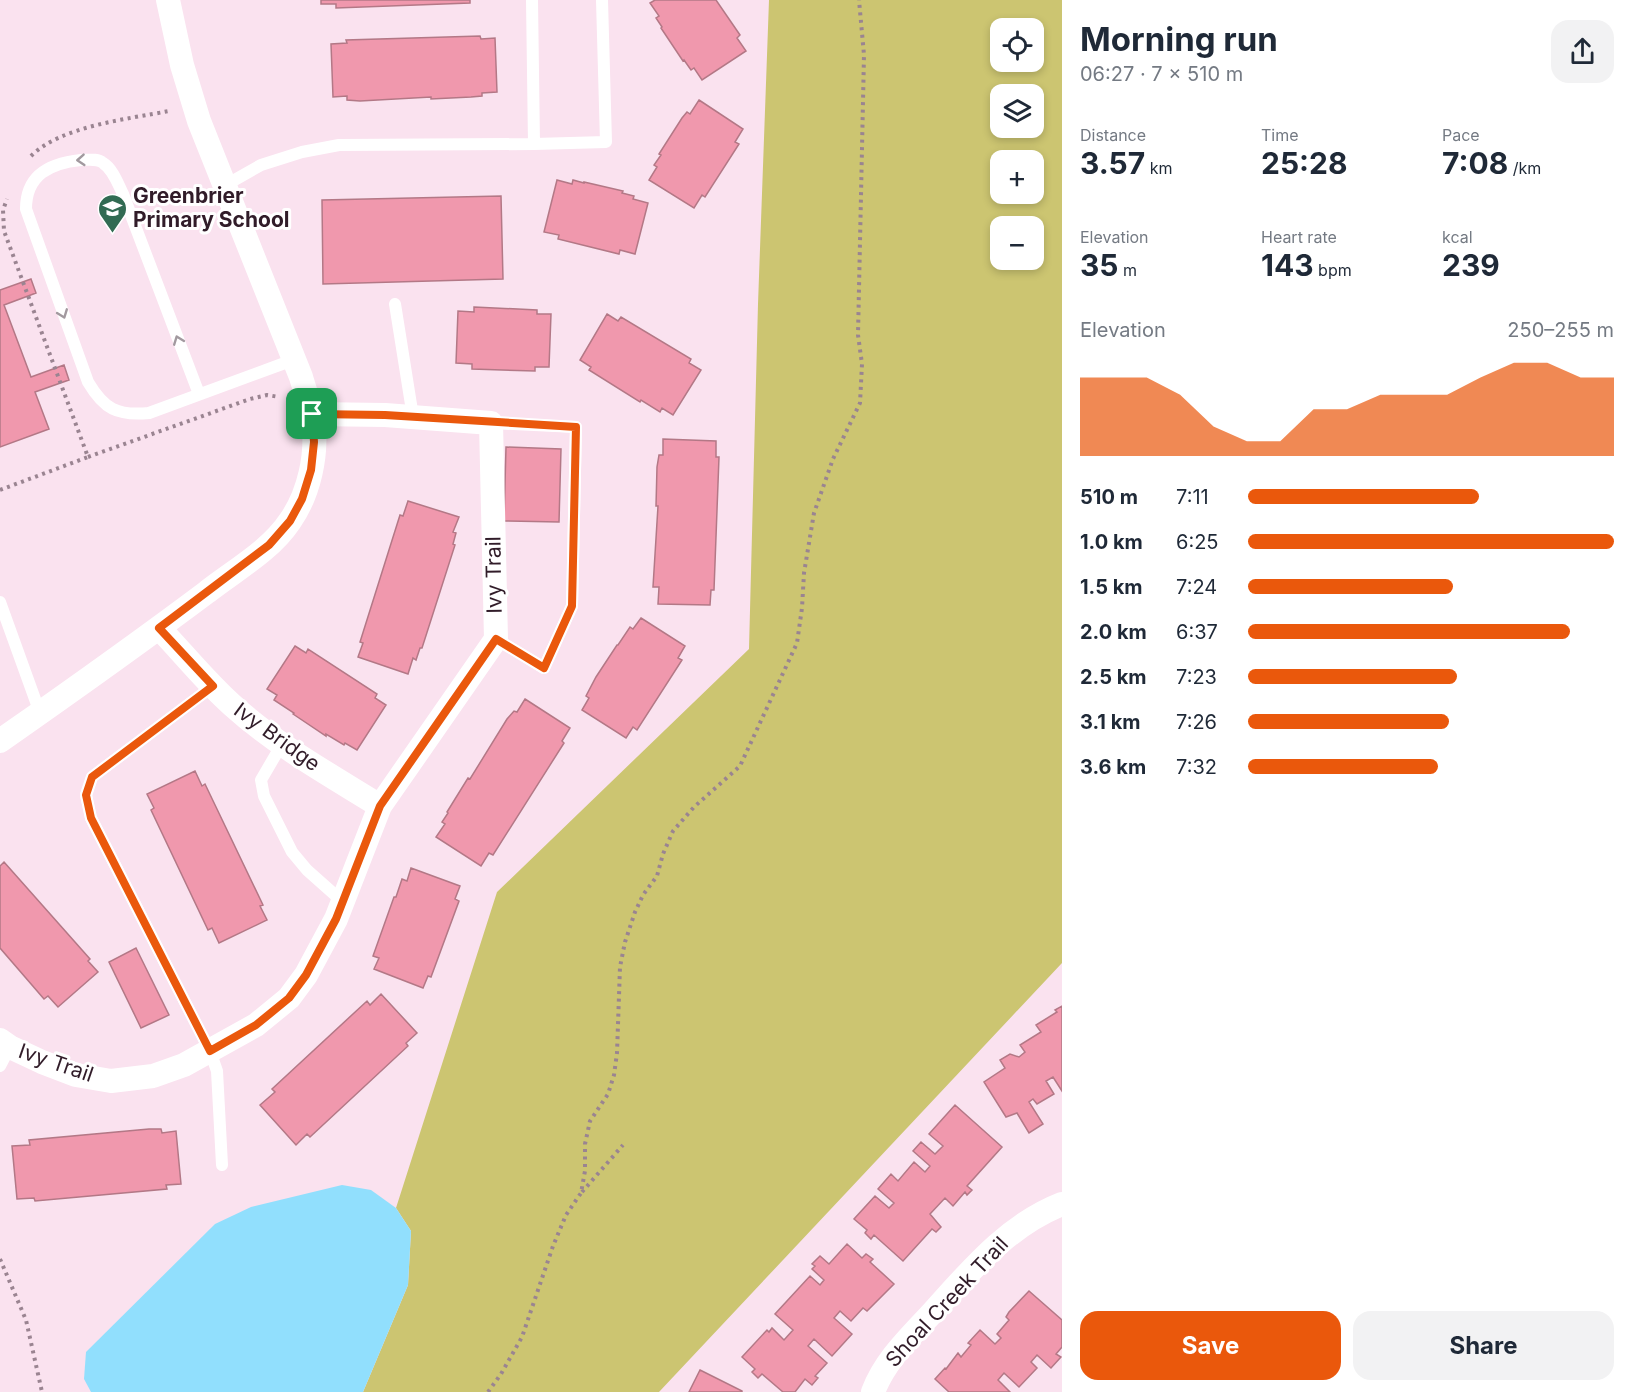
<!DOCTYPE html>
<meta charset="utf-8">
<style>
:root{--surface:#fff;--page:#f2f2f3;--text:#1f2937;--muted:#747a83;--accent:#ea580c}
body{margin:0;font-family:Inter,sans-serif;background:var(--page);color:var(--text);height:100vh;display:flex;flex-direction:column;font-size:22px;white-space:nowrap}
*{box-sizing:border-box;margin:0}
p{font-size:20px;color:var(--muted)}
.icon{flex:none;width:33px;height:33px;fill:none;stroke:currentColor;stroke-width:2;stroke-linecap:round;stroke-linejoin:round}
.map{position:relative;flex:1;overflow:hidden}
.panel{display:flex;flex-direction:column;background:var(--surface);width:570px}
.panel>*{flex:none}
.tools{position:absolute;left:990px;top:18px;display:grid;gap:12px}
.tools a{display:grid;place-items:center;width:54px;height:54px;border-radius:12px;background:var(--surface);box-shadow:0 3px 9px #0003;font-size:30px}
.pin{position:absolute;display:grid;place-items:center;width:51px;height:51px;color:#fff;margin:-26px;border-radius:12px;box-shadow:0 3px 9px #0006}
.round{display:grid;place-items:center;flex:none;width:63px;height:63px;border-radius:18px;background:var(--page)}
.overview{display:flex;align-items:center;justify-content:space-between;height:102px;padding:0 18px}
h1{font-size:33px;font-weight:700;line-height:45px}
.metrics{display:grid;grid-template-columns:repeat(3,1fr);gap:9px;height:102px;padding:6px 18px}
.metrics div{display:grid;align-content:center}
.metrics b{font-size:30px;font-weight:700}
.metrics small{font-size:16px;font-weight:400}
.metrics p{font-size:16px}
.chart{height:168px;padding:12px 18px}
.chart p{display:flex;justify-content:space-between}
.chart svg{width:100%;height:108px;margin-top:6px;fill:var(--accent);opacity:.7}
.cta{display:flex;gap:12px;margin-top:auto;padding:12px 18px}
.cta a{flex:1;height:69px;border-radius:18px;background:var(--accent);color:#fff;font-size:24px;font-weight:700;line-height:69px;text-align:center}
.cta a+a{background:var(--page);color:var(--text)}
ul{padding:0 18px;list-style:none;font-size:20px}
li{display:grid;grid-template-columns:96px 72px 1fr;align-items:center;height:45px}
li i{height:15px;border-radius:8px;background:var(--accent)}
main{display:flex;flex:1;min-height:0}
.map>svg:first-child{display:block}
.green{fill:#ccc571;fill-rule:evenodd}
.water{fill:#91dffd}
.building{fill:#f098ad;stroke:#b37886;stroke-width:1.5}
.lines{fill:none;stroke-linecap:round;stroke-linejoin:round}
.path{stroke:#9a8491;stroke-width:4;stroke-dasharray:3 4.5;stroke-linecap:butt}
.lane{stroke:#fff;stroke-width:12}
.street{stroke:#fff;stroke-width:24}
.oneway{stroke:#a2999f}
.route-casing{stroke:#fff;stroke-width:12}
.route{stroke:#ea580c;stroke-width:8}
.labels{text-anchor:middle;stroke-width:6;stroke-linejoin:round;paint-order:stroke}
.poi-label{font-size:21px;font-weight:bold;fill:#311c29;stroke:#fff;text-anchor:start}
.street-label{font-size:21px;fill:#311c29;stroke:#fff}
</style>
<main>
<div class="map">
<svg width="1062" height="1392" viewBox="0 0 1062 1392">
<rect width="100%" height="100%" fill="#fae2ef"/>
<path class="green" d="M769,0H1062V963L659,1392H363L408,1285L411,1231L396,1208L497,892L749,649L758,304ZM1000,28H1034V62H1000ZM1000,94H1034V128H1000ZM1000,160H1034V194H1000ZM1000,226H1034V260H1000Z"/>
<path class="water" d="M342,1185L371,1190L396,1208L411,1231L408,1285L363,1392H91L84,1379L86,1352L215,1224L251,1207Z"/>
<path class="building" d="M321,0H470V3L336,8V4H321Z
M655,0H716L740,35L737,38L746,51L702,80L694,68L691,70L684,60L683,61L661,28L662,27L656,18L659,16L650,3Z
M480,36L481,39L495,38L497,92L482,93V96L471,97L431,99V97L360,101L347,100V96L333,97L331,44L347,43L346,40Z
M699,100L743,129L735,142L739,144L705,197L702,195L694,208L649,180L657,167L654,165L661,155L659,154L682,118L687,112L690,114Z
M557,180L572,184L573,180L584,183V182L623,191L622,193L634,196L633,199L648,203L635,254L620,250L619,254L558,239L559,235L544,232Z
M501,196L503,279L323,284L322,200Z
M31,279L36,293L4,305L31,377L64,365L69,380L35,392L49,429L0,447V290Z
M474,307L537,310V314H551L549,367H535V371L472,369V364L456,363L458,311L474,312Z
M607,314L618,321L621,317L691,359L689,363L701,370L673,415L662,408L660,412L641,400L640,402L589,370L591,367L580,360Z
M663,439L716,441V457H719L714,590H711L710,605L658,604L659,587H653L658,506H656L657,467L659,455H663Z
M506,447L561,449L559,522L504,521Z
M408,501L459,517L453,532L456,533L453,544L455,545L422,648H420L416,660L413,658L408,674L358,657L363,643L360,642L400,515L403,516Z
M641,618L685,646L678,658L682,660L637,730L633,727L626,738L582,710L589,698L586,696L596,677L617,645H618L630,627L633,629Z
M295,646L306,653L308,649L377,694L375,698L386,705L357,750L345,743L344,745L326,734V736L293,714L294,713L274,700L277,695L267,689Z
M525,699L570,728L562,741L564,743L493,855L489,853L481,866L436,837L445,824L442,822L448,813L447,812L468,778L470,779L507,719L514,711L517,712Z
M195,771L202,786L205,784L263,905L260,906L267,920L219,943L212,928L208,930L151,810L154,808L147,794Z
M4,862L90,959L88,961L98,972L58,1007L48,996L44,999L0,948V866Z
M411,868L460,886L455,899L459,901L431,977L428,976L423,988L374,969L379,958L373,956L394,897H396L402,879L407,881Z
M136,948L169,1015L141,1028L109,962Z
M381,994L417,1033L406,1043L408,1046L310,1137L307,1134L296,1145L260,1105L275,1092L272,1089L367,1001L370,1005Z
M1062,1006V1091L1053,1077L1046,1081L1054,1094L1037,1104L1033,1099L1029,1102L1043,1124L1029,1133L1017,1113L1006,1117L984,1082L1005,1068L1000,1060L1010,1054L1019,1057L1025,1052L1020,1045L1041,1032L1036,1025L1057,1012L1055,1010Z
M955,1105L1002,1147L967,1186L972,1190L967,1195L965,1192L953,1206L945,1198L930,1214L941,1227L936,1232L932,1229L903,1261L874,1235L871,1239L865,1233L867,1230L854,1219L875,1196L889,1208L894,1203L878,1189L891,1174L898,1181L914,1162L925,1172L930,1166L913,1151L921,1142L935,1154L943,1146L929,1134Z
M149,1129H161L162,1133L176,1131L181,1184L166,1185L167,1189L35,1201L34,1198L17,1199L12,1146L30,1145L29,1140Z
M847,1244L862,1258L866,1254L873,1259L870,1262L894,1284L867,1311L863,1308L851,1321L840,1311L834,1318L852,1334L832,1356L814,1339L808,1346L827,1363L815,1376L818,1378L812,1385L805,1379L795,1392H783L762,1374L758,1378L752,1372L755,1369L742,1357L767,1330L769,1332L772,1328L784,1340L793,1330L775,1314L810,1276L820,1285L824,1280L812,1269L815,1266L812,1264L820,1256L829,1264Z
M1029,1291L1062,1320V1347L1056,1354L1061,1357L1051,1368L1037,1355L1031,1362L1037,1368L1019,1387L1004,1373L998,1380L1010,1392H949L935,1379L945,1368L946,1369L958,1353L961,1357L971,1345L968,1343L980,1330L995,1344L1001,1338L997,1334L1009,1320L1006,1317L1009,1312Z
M700,1370L742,1391V1392H689Z"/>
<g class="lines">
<path class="path" d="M31,156C61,126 128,119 169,111
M88,457L250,399L267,395L279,397
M0,490L88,457L4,231L3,210L7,199
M582,1192L623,1145
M0,1259L26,1320L42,1392
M488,1392L501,1374L522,1337L553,1246L566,1215L581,1193L585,1171V1144L590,1121L608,1094L614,1075L617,1053L620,967L625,942L635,912L643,895L657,876L663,854L673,831L694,807L740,766L797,643L802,608L804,573L814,513L833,459L860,403L862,364L858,335L864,55L859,0"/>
<path class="lane" d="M534,144L606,142L602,0
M224,186L261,165L302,152L339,145L534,144L532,0
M395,304L413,417
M199,394L123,194C118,184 113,169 103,163C97,158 88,160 81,160C50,163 26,175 26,209L88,382C104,409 117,416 149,413L293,360
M491,423L576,427L572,606L544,668L496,639
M0,602L40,713
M213,686L92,777L86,795L91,818L210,1051L217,1071L222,1165
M282,744L261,780L264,796L292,852L307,870L343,902
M0,1066L10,1047"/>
<path class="street" d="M159,628C183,653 206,682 232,705C276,745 330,775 380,806
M0,741C70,692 139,643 207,592C235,570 270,551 290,521C309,494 318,454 313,421C311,407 305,391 301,377L199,121L182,65L168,0
M0,1040L10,1047L42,1062L76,1075L111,1081L153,1076L184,1065L256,1025L289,998L306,975L336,919L380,806L496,639L491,423L385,415L312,414
M873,1392C885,1360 910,1337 933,1312C971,1270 1008,1225 1062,1204"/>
</g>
<defs><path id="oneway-chevron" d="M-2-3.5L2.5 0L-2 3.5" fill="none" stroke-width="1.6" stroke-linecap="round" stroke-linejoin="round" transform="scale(1.5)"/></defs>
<g class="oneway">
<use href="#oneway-chevron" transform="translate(81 160) rotate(176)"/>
<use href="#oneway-chevron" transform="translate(63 314) rotate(69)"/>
<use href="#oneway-chevron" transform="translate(178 340) rotate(-111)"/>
</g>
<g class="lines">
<defs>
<path id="route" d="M312,414L385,415L576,427L572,606L544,668L496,639L380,806L336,919L306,975L289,998L256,1025L210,1051L91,818L86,795L92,777L213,686L159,628L269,545L290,521L302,499L311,470L314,442Z"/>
</defs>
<use href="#route" class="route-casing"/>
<use href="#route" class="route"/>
</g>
<defs>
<symbol id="school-pin" viewBox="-11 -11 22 30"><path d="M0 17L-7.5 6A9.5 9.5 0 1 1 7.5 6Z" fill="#326b53" stroke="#fff"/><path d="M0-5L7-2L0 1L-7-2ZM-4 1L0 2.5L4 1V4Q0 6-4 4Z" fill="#fff"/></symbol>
</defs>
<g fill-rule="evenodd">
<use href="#school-pin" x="96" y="192" width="33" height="45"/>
</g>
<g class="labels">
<g class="poi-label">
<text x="133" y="203">Greenbrier<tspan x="133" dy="24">Primary School</tspan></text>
</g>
<g class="street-label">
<text transform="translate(494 575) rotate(-91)" y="7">Ivy Trail</text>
<text transform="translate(277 737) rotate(36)" y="7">Ivy Bridge</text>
<text transform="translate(56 1063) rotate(19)" y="7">Ivy Trail</text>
<text transform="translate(947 1302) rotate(-47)" y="7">Shoal Creek Trail</text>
</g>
</g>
</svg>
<div class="tools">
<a><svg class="icon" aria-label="locate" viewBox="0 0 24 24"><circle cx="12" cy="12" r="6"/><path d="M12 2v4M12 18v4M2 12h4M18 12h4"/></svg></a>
<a><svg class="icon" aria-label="layers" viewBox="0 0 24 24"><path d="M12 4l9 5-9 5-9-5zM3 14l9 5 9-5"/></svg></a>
<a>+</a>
<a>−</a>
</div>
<div class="pin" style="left:312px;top:414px;background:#1e9e55"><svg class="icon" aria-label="arrive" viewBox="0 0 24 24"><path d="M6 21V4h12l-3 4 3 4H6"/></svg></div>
</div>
<section class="panel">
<div class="overview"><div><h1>Morning run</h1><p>06:27 · 7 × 510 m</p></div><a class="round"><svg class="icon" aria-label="share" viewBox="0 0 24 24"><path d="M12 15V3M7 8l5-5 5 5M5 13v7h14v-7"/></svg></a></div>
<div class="metrics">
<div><p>Distance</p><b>3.57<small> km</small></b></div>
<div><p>Time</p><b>25:28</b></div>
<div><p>Pace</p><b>7:08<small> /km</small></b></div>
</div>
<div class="metrics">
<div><p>Elevation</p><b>35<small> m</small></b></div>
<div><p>Heart rate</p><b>143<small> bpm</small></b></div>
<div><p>kcal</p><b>239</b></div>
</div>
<div class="chart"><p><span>Elevation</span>250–255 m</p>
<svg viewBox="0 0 160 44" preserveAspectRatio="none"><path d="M0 44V12L10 12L20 12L30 19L40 32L50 38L60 38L70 25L80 25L90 19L100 19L110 19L120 12L130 6L140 6L150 12L160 12V44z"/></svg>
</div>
<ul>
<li><b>510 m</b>7:11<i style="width:63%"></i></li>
<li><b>1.0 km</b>6:25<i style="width:100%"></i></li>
<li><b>1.5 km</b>7:24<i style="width:56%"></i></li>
<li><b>2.0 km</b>6:37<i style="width:88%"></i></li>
<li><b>2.5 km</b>7:23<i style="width:57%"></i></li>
<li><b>3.1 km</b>7:26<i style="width:55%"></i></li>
<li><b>3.6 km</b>7:32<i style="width:52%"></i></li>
</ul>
<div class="cta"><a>Save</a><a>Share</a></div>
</section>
</main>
